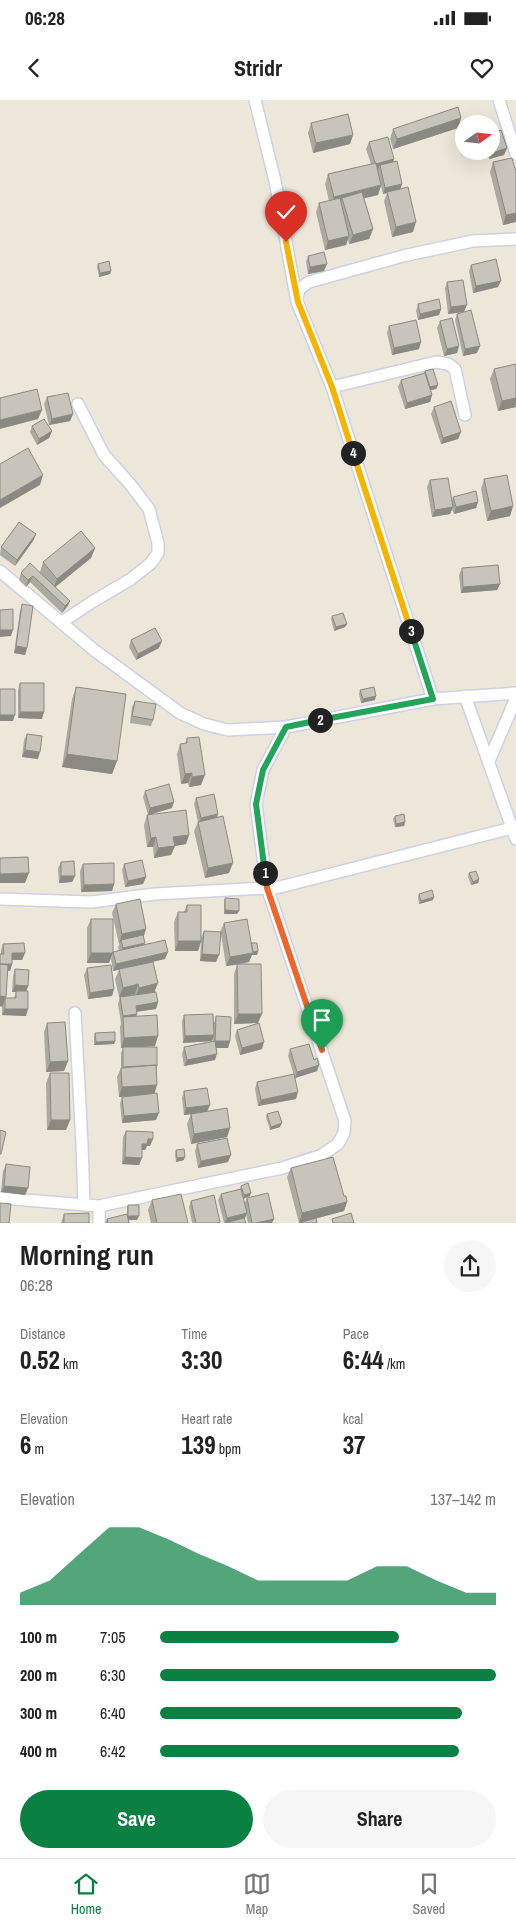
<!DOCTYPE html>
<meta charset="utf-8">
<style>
:root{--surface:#fff;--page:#f6f6f6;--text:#222;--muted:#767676;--line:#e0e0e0;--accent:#0b8043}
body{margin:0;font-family:"Archivo Narrow",sans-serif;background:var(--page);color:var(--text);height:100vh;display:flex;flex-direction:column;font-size:19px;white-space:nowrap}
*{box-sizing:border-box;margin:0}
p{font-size:16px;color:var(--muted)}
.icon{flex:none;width:28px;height:28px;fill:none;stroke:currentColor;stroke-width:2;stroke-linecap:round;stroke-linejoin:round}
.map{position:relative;height:1123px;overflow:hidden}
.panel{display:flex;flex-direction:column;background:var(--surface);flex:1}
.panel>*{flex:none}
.needle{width:32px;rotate:75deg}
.controls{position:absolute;left:455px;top:15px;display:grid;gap:10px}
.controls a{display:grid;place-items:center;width:45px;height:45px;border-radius:50%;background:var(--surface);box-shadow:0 5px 20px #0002;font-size:25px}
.pin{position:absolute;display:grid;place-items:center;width:42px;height:42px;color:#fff;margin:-51px -21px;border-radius:50% 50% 50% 0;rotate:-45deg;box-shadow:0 0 5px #0007}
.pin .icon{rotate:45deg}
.km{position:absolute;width:25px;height:25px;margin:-12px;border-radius:50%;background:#222;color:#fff;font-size:14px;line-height:25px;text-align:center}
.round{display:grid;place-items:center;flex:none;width:52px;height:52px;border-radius:26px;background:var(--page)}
.summary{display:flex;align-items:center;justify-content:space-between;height:85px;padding:0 20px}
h1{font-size:28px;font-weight:700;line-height:38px}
.metrics{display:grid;grid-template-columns:repeat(3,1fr);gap:8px;height:85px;padding:5px 20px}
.metrics div{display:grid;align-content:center}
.metrics b{font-size:25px;font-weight:700}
.metrics small{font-size:14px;font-weight:400}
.metrics p{font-size:14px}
.chart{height:140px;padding:10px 20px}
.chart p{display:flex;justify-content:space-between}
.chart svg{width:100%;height:90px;margin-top:5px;fill:var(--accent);opacity:.7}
.cta{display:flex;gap:10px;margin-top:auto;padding:10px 20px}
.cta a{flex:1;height:58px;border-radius:30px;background:var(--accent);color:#fff;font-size:20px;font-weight:700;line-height:58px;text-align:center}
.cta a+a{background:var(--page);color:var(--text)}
ul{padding:0 20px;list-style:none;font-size:16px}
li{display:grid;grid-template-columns:80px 60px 1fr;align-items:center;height:38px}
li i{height:12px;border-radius:6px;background:var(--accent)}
.status{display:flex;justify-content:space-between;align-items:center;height:35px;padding:0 25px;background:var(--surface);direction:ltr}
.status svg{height:14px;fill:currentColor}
header{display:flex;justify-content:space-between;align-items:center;height:65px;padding:0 20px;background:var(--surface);font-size:22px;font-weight:700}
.tab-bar{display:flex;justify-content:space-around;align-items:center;height:70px;border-top:1px solid var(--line);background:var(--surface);font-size:14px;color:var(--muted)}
.tab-bar a{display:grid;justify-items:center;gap:2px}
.tab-bar .active{color:var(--accent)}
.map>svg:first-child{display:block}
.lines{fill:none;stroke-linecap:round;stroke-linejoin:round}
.street-casing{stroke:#ced0e4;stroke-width:14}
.street{stroke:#fff;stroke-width:11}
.wall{fill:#aca99f}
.shaded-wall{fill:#8c8982}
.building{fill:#c8c4b9;stroke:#8c8982}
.split-1-casing{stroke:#fff;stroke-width:10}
.split-2-casing{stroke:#fff;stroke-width:10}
.split-3-casing{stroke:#fff;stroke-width:10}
.split-4-casing{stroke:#fff;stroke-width:10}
.split-5-casing{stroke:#fff;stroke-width:10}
.split-1{stroke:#f0652b;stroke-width:6}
.split-2{stroke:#22a559;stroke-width:6}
.split-3{stroke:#22a559;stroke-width:6}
.split-4{stroke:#f5b400;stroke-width:6}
.split-5{stroke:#f5b400;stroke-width:6}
</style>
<div class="status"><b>06:28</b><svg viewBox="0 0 49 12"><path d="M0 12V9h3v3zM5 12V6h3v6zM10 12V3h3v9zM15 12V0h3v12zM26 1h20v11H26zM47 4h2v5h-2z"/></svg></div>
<header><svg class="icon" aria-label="back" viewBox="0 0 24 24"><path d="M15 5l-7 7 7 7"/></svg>Stridr<svg class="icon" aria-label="heart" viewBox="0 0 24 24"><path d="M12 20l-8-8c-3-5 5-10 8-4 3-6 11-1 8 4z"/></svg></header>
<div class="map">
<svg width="516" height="1123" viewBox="0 0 516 1123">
<rect width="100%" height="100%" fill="#ede7d9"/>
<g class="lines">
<defs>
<path id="street" d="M255,0L275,81L297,202L332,287L433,599
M499,0L516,54
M297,198L299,189L309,182L403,156L473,141L516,139
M332,287L436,262L448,264L455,269L465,315
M0,471L94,550L180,613L204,624L228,630L286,627L433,599L516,593
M62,522L92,502L131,479L151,463L158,453V443L149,409L130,384L104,355L78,304
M465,596L516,739
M489,661L516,598
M267,788L256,704L263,670L286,627
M0,799L91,802L155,794L267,788L268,790L516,727
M75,913L82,1044L84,1105
M0,1098L99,1106L282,1068L320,1056L338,1044L344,1033L345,1021L268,790
M99,1123V1106"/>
</defs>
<use href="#street" class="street-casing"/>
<use href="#street" class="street"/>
</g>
<path class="wall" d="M461,18L458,28L393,49L390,39L393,29Z
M311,23L353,35L350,44L313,53L308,33Z
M491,33L507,48L504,55L489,59L488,54L489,51H491Z
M369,42L394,59L393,62L402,84L400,89L413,132L392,137L384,101L387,93L383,94L381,86L378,95L364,98L373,129L369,139L349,144L348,139L346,145L325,150L316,112L319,103L329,101L325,84L328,74L371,64L366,49Z
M493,62L516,72V122L503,125L490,72Z
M308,156L324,171L308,174L306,162Z
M98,164L111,171L110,174L99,177L97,167Z
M471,165L498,187L473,193L469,171Z
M447,182L464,212L448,214L445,188Z
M418,204L441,209L439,215L418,220L416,211Z
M457,214L477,253L463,256L455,220Z
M440,221L459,246L457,253L444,256L437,228Z
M389,226L419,249L392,255L387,233Z
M516,264V307L498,311L490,279L494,269Z
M425,271L438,285L436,289L431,290L432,295L430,302L405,309L398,287L401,280L424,273Z
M47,297L73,314L70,321L49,325L44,304Z
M434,307L461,332L458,339L441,344L431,314Z
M32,326L52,331L49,338L37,345L30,332Z
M484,379L513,406L510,416L487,421L481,389Z
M430,380L452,401L453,397L478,402L476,408L454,414L452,409L450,414L432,417L427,387Z
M36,434L33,441L15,466L0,455L1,447Z
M95,448L91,458L55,487L70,501L67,507L62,513L30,482L26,487L19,480L21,473L42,474L40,472L43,462Z
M462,468L500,484L497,490L461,493L459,475Z
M22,504L27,548L25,555L14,553L20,511Z
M332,516L347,524L345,527L334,531L331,519Z
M131,540L159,548L136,560L129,547Z
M20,583L42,619L18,618V590Z
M76,587L117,661L112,674L62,667L72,599Z
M360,590L375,600L361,603L359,594Z
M135,601L153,620L151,626L130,623L132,607Z
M27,634L38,659L22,657L24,640Z
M187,638L201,685L189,687L188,683L181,684L177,654L180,644H185Z
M145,691L172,708L148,715L143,697Z
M196,698L217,717L229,773L205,778L194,731L198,722L194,704Z
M147,715L189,735L186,744L175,746L171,755L154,758L153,747H147L144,725Z
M395,716L405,722L404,726L395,727L393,719Z
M61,762L75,776L72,782L59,783L58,768Z
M83,764L114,784L112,791L81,792L80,771Z
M124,764L146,777L143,784L125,787L122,770Z
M469,773L479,779L478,783L471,785L468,777Z
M419,794L433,800L419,804L418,797Z
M225,798L239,811L237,814H224V802Z
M116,804L143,837L144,845L165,859L150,862L155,892L158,902L156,909L137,912L136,916L155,946L144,947L157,966L154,994L156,1020L122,1023L120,1003L122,997H119L117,977L121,968V953L123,948H121L120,927L121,923L118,904L120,897H119L115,879L119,870L113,871L111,859L113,852L119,851L118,847L120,843L119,844L112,813Z
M187,805L201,838L204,831L220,832L224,823L251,843L258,851L257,855H252L249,862L241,864L258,923L234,924V874L237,865L226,866L221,834L216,862L200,861L201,842L198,851H175L174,822L178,812H184Z
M91,819L109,863H87V828Z
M3,844L25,853L22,860H12V864L10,871H7L5,898H14L16,892H12L13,876L15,869L28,886L26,891V916L2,915V906H0V854H1V850Z
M87,868L114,889L112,896L88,899L84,875Z
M184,915L214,923L216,916L230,941L228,948H216L215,960L184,966L182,954L184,947L213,941V938L212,941L183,943L182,922Z
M47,923L68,961L64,971L46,972L44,932Z
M237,930L262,949L240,955L235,936Z
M95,933L115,941L114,944L94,945V937Z
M290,949L314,960L319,965L317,971L295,978L296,999L258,1006L255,989L257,982L294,975L288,956Z
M50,973L70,1020L66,1030H47L46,983Z
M184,991L207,1012L230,1028L227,1037L191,1044L187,1024L191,1014L200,1013L184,1015L182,998Z
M267,1014L280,1027L270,1030L266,1017Z
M126,1031L150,1046H147L145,1050H142L139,1065L122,1064L123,1037Z
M197,1044L228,1062L198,1068L195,1051Z
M176,1050L184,1060L176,1062L175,1054Z
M6,1064L28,1088L25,1095L1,1092L3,1071Z
M291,1068L344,1096L347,1102L344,1111L299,1123L287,1077Z
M241,1086L250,1096L243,1099L244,1104L247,1098L274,1119L272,1123H248L246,1114L245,1119L224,1123L218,1100L221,1094L240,1089Z
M152,1100L188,1123H151L148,1110Z
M191,1101L220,1123H192L189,1107Z
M128,1105L137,1120H128L129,1123H105L107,1119L127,1114V1108Z
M64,1114L89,1123H61Z"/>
<path class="shaded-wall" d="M461,18L458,28L393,49L397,39Z
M353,35L350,44L313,53L316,43Z
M507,48L504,55L489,59L492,53Z
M394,59L392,65H380L378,69L373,71L375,64Z
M402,84L400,90L387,92V93L383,94L385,88Z
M381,85L378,95L344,103L342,98L340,104L330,106L334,97Z
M516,113V122L503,125L506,115Z
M416,122L413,132L392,137L396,127Z
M373,129L369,139L349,144L353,135Z
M349,136L346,145L325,150L328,141Z
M327,164L324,171L308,174L310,167Z
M111,171L110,174L99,177L100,173Z
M501,181L498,187L473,193L476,186Z
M467,205L464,212L448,214L451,207Z
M441,209L439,215L418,220L420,214Z
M421,242L419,249L392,255L394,248Z
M459,246L457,253L444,256L447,249Z
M480,246L477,253L463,256L465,249Z
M438,285L436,289L428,291L429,287Z
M432,295L430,302L405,309L407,303Z
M516,298V307L498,311L502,301Z
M42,310L38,319L0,329V320Z
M73,314L70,321L49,325L52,319Z
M52,331L49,338L37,345L39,339Z
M461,332L458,339L441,344L443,338Z
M43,375L40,385L0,408V400Z
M478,402L476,408L454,414L456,407Z
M513,406L510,416L487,421L491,411Z
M453,407L450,414L432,417L435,410Z
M36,434L33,441L15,466L17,460Z
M95,448L91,458L53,489L57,479Z
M33,476L30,482L26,487L28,480Z
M500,484L497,490L461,493L463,487Z
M70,501L67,507L62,513L65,506Z
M347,524L345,527L334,531L336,527Z
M0,530H13L11,536L0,537Z
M162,541L159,548L136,560L138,554Z
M16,546L27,548L25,555L14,553Z
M376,596L375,600L361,603L363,599Z
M20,612H44L42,619L18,618Z
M0,615H15L13,621H0Z
M25,650L40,652L38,659L22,657Z
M67,654L117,661L112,674L62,667Z
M192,673L188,683L181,684L185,674Z
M205,675L201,685L189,687L192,677Z
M174,702L172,708L148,715L150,708Z
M218,714L216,721L198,725L201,718Z
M405,722L404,726L395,727L396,724Z
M189,735L186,744L175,746L171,755L154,758L158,748L173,737Z
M156,737L153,747H147L151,738Z
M233,763L229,773L205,778L208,768Z
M29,773L25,783H0V774Z
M61,776H75L72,782L59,783Z
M146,777L143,784L125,787L128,781Z
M479,779L478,783L471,785L473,782Z
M114,784L112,791L81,792L84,785Z
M434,797L433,800L419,804L421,801Z
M225,810L239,811L237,814H224Z
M146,829L143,839L121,840L120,843L119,844L122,834Z
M178,841H201L198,851H175Z
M145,843L142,850L120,855L123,848Z
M258,851L257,855H252L249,862L226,866L230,857Z
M168,852L165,859L113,871L116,864Z
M12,853H25L22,860H9Z
M91,853H113L109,863H87Z
M202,854L219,855L216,862L200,861Z
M12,864L10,871H0V865Z
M158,883L154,893L135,897L139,888Z
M138,884L135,894L119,897L123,888Z
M15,885L28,886L26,892H12Z
M114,889L112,896L88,899L90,893Z
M0,896L6,897L2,907L0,906Z
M158,902L156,909L133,912L136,906Z
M5,909H28L26,916L2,915Z
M137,914L135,920L123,917L121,923L123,916Z
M238,914H262L258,923L234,924Z
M214,935L212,941L183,943L185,936Z
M158,936L155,946L121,948L124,938Z
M115,941L114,944L94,945L96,942Z
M215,941H230L228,948H213Z
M264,942L262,949L240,955L242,948Z
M217,954L215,960L184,966L187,960Z
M68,961L64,971L46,972L50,962Z
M319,965L317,971L295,978L297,972Z
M157,985L154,995L119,997L122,987Z
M298,992L296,999L258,1006L261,1000Z
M210,1005L207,1012L184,1015L186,1008Z
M159,1013L156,1020L122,1023L124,1016Z
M51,1020H70L66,1030H47Z
M282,1023L280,1027L270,1030L271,1027Z
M230,1028L227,1037L191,1044L194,1034Z
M148,1039H153L150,1046H147L145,1050H140L142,1044Z
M231,1055L228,1062L198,1068L201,1061Z
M125,1057L142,1058L139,1065L122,1064Z
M185,1057L184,1060L176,1062L177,1058Z
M4,1086L28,1088L25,1095L1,1092Z
M251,1093L250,1096L243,1099L244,1095Z
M347,1102L344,1111L299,1123L302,1113Z
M247,1113L244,1120L225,1123L227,1118Z
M128,1116H139L137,1120H127Z
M274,1119L272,1123H256Z"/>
<path class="building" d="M458,7L461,18L397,39L393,29Z
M348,14L353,35L316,43L311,23Z
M501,30L507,48L492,53L491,47L494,46L491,33Z
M388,37L394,59L376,64V63H375L369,42Z
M512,58L516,72V113L506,115L493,62Z
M397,61L402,84L385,88L380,65Z
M376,63L381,85L334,97L328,74Z
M408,87L416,122L396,127L387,92Z
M362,92L373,129L353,135L342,98Z
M340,98L349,136L328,141L319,103Z
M324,152L327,164L310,167L308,156Z
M496,159L501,181L476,186L471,165Z
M109,161L111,171L100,173L98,164Z
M463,180L467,205L451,207L447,182Z
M439,199L441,209L420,214L418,204Z
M471,210L480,246L465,249L457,214Z
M452,218L459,246L447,249L440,221Z
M416,220L421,242L394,248L389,226Z
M516,264V298L502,301L494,269Z
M433,269L438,285L430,287L425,271Z
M425,273L432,295L407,303L401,280Z
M37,289L42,310L0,320V298Z
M68,293L73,314L52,319L47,297Z
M451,301L461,332L443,338L434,307Z
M44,319L52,331L39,339L32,326Z
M28,348L43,375L0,400V364Z
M507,375L513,406L491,411L484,379Z
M448,378L453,407L435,410L430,380Z
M476,391L478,402L456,407L453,397Z
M19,422L36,434L17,460L1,447Z
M81,431L95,448L57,479L43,462Z
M30,463L70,501L65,506L33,476L28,480L21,473Z
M498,465L500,484L463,487L462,468Z
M22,504L33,506L27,548L16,546Z
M13,509V530H0V510Z
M343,513L347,524L336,527L332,516Z
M155,528L162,541L138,554L131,540Z
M20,583H44V612H20Z
M76,587L126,594L117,661L67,654Z
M374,587L376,596L363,599L360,590Z
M0,589H15V615H0Z
M135,601L156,604L153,620L132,616Z
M27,634L42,636L40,652L25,650Z
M199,637L205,675L192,677V673L185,674L180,644L187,643V638Z
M169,684L174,702L150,708L145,691Z
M214,694L218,714L201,718L196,698Z
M186,710L189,735L173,737L175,746L158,748L156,737L151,738L147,715Z
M404,714L405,722L396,724L395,716Z
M223,716L233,763L208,768L198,722Z
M28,757L29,773L0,774V758Z
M142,760L146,777L128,781L124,764Z
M74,761L75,776H61V762Z
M114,763V784L84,785L83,764Z
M476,771L479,779L473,782L469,773Z
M432,790L434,797L421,801L419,794Z
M225,798L239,799V811L225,810Z
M140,799L146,829L122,834L116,804Z
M187,805H201V841H178V812H187Z
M91,819H113V853H91Z
M247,819L253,853L230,857L224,823Z
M204,831L221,832L219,855L202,854Z
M143,835L145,843L123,848L121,840Z
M165,840L168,852L116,864L113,852Z
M24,843L25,853H12V864H0V854H4L3,844Z
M251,843H257L258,851L253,852Z
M153,862L158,883L139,888L138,884L123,888L119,869Z
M0,864L8,865L6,897L0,896Z
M237,864H261L262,914H238Z
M111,865L114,889L90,893L87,868Z
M15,869L29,870L28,886L15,885Z
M16,891H28V909H5V898H16Z
M156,892L158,902L136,906L137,914L123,916L120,897Z
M213,914L214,935L185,936L184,915Z
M157,915L158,936L124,938L123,917Z
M216,916L231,917L230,941H215Z
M65,922L68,961L50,962L47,923Z
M259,923L264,942L242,948L237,930Z
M115,932V941L96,942L95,933Z
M215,941L217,954L187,960L184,947Z
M309,944L314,960L317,958L319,965L297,972L290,949Z
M123,947H157V966L156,965L123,967Z
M156,965L157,985L122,987L121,968Z
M50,973H69L70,1020H51Z
M294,974L298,992L261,1000L257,982Z
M207,988L210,1005L186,1008L184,991Z
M157,993L159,1013L124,1016L122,997Z
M227,1008L230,1028L194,1034L191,1014Z
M278,1011L282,1023L271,1027L267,1014Z
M0,1030L6,1032L1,1054H0Z
M126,1031L153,1032V1039H148L147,1044H142V1058L125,1057Z
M227,1038L231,1055L201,1061L197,1044Z
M184,1049L185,1057L177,1058L176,1050Z
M333,1057L344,1096H346L347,1102L302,1113L291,1068Z
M6,1064L30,1067L28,1088L4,1086Z
M248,1083L251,1093L244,1095L241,1086Z
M241,1089L247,1113L227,1118L221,1094Z
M268,1093L274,1119L256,1123H252L247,1098Z
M181,1094L188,1123H157L152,1100Z
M214,1095L220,1122L217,1123H196L191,1101Z
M0,1103L11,1104L9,1123H0Z
M128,1105H139V1116H128Z
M89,1113V1123H64V1114Z
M351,1113L354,1123H333L332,1119Z
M127,1114L129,1123H108L107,1119Z
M244,1118L246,1123H225Z
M316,1118L317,1123H299Z"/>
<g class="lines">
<defs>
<path id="split-1" d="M265,773L267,788L322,950"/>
<path id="split-2" d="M265,773L256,704L263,670L286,627L320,620"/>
<path id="split-3" d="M320,620L433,599L411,531"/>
<path id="split-4" d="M353,353L411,531"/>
<path id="split-5" d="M286,142L298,202L332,287L353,353"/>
</defs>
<use href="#split-1" class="split-1-casing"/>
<use href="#split-2" class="split-2-casing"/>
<use href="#split-3" class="split-3-casing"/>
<use href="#split-4" class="split-4-casing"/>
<use href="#split-5" class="split-5-casing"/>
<use href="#split-1" class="split-1"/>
<use href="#split-2" class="split-2"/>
<use href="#split-3" class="split-3"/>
<use href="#split-4" class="split-4"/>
<use href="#split-5" class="split-5"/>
</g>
</svg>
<div class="controls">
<a><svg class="needle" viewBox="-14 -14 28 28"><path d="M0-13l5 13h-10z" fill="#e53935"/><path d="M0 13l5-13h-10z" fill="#767676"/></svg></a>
</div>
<div class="pin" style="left:322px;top:950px;background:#1e9e55"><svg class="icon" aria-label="arrive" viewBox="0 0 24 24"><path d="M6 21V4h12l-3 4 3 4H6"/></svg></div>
<div class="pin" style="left:286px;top:142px;background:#d93025"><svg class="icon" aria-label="check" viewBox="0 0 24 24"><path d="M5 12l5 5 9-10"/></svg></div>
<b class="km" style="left:265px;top:773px">1</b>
<b class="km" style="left:320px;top:620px">2</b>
<b class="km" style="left:411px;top:531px">3</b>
<b class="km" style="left:353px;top:353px">4</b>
</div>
<section class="panel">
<div class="summary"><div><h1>Morning run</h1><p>06:28</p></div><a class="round"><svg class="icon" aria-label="share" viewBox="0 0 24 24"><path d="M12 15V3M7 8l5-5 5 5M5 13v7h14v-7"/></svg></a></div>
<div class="metrics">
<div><p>Distance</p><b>0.52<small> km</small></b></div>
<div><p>Time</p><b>3:30</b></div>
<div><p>Pace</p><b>6:44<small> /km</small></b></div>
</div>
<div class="metrics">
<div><p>Elevation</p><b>6<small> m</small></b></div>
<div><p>Heart rate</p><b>139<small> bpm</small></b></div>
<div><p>kcal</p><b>37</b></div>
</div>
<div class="chart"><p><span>Elevation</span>137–142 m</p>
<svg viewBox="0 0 160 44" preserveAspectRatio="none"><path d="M0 44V38L10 32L20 19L30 6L40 6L50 12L60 19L70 25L80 32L90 32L100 32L110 32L120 25L130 25L140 32L150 38L160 38V44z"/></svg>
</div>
<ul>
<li><b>100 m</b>7:05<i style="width:71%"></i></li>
<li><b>200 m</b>6:30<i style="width:100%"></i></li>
<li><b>300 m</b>6:40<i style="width:90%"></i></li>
<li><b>400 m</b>6:42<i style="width:89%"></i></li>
</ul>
<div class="cta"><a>Save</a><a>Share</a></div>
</section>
<nav class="tab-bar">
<a class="active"><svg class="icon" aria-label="home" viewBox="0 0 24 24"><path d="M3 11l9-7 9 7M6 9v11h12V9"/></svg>Home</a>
<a><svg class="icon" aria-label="map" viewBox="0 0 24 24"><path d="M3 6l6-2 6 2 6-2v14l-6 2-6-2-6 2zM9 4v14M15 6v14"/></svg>Map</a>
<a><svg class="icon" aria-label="saved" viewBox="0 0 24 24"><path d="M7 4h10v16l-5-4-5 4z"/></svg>Saved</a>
</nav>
